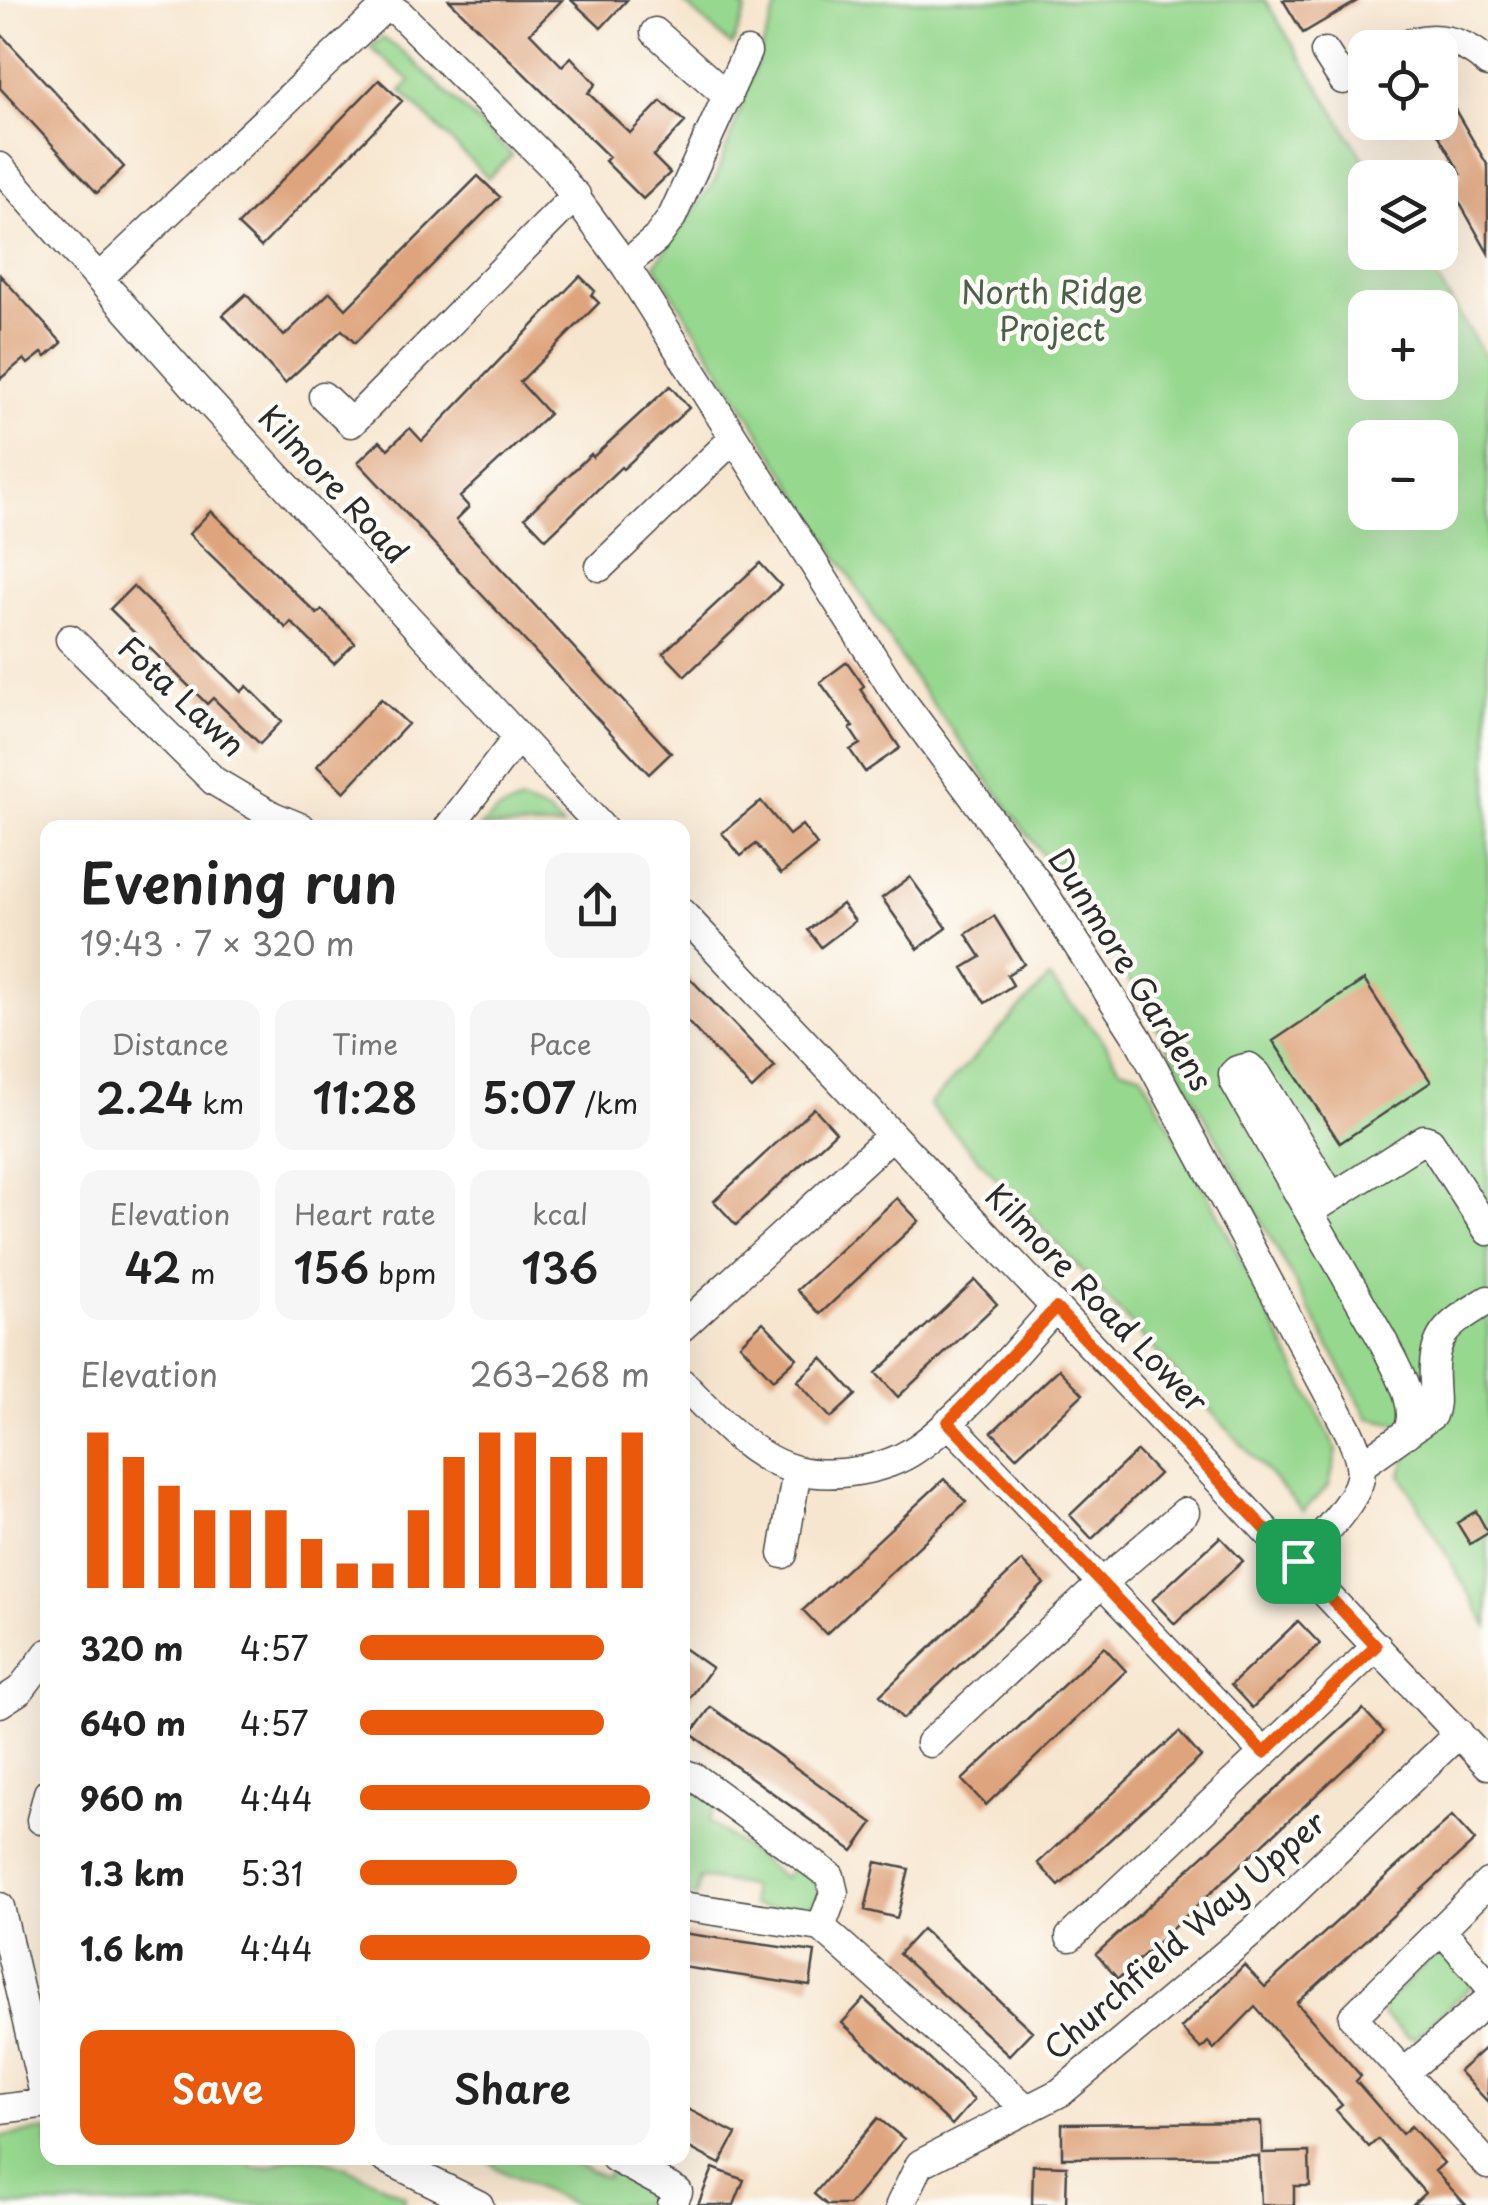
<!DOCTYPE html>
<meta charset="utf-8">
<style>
:root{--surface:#fff;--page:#f6f6f6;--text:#222;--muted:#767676;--accent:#ea580c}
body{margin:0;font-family:"Playpen Sans",sans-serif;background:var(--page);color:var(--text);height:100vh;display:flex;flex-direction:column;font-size:38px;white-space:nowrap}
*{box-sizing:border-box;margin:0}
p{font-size:32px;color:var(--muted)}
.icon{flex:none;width:55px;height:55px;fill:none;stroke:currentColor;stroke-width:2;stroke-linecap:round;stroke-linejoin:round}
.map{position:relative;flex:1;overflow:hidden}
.side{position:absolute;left:40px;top:820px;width:650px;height:1345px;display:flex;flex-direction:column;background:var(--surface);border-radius:20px;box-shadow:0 10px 40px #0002}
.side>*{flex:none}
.fabs{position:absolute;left:1348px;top:30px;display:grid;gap:20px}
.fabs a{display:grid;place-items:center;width:110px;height:110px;border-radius:20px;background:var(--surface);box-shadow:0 10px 40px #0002;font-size:50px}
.pin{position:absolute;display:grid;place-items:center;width:85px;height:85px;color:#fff;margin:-42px;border-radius:20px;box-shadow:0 5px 15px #0006}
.round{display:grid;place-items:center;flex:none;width:105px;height:105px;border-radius:20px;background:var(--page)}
.head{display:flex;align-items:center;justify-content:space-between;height:170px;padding:0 40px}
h1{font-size:55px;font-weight:600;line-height:75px}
.stats{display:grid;grid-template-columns:repeat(3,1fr);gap:15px;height:170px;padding:10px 40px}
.stats div{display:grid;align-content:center;border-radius:20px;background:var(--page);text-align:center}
.stats b{font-size:42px;font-weight:600}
.stats small{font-size:28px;font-weight:400}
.stats p{font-size:28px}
.chart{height:280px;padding:20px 40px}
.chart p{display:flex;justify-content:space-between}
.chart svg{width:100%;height:180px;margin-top:10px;stroke:var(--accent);stroke-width:6}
.cta{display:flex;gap:20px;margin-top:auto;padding:20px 40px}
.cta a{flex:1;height:115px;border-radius:20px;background:var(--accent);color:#fff;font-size:40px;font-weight:600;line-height:115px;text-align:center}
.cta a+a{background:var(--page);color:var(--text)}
ul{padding:0 40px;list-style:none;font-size:32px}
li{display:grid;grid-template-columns:160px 120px 1fr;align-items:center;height:75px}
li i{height:25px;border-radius:12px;background:var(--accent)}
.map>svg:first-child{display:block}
.green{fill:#97d88f;stroke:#61825d;stroke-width:2.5;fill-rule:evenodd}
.building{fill:#dea47d}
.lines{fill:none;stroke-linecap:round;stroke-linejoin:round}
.minor-casing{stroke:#4a4744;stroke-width:31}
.minor{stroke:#fff;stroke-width:28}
.route-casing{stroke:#fff;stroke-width:20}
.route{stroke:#ea580c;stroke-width:12}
.labels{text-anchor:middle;stroke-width:9;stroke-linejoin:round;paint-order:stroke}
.park-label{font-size:32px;fill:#4b5f49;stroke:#fdfcf7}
.street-label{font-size:32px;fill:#2b2b2b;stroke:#fdfcf7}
</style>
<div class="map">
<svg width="1488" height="2205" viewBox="0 0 1488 2205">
<rect width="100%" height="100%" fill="#fdfcf7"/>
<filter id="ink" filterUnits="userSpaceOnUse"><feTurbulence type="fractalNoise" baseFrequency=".01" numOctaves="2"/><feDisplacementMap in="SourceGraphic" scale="20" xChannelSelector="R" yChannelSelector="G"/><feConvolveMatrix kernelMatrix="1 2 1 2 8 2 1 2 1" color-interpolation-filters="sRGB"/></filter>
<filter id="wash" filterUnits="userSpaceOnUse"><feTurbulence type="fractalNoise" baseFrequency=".0048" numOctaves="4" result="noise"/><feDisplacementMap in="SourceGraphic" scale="40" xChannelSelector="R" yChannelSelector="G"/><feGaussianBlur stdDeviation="2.25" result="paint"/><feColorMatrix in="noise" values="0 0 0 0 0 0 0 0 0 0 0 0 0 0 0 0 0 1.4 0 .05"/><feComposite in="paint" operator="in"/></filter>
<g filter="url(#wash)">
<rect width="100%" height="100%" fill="#f7e6cf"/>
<path class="green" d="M681,0H735L746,10L732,46Z
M779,0H1265L1375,177L1365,178V252L1421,253L1488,361V1627L1401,1475L1409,1446L1399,1424L1368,1418L1141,998L1047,861L911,674L655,265L715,180ZM1365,308H1440V382H1365ZM1365,438H1440V512H1365Z
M383,38L405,53L512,155L488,178L401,91L411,81L370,47Z
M521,802L548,812L563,827H480L498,811Z
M1049,978L1103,1040L1120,1068L1141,1073L1214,1206L1337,1451L1329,1485L1303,1511L929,1105Z
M682,1784L718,1804L708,1821L785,1878L796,1862L817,1877L823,1889C809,1923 782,1909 752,1906L751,1886L700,1878L696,1897L683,1894Z
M1439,1950L1452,1952L1473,1985L1415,2038L1407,2036L1383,2015V2005Z
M47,2130L48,2158H245L254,2168C277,2169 275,2162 291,2158C320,2150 379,2184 405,2196L403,2205H0V2137Z
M486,2158H564L606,2178L613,2164L666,2193L660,2205H574L499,2170Z"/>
<g id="blocks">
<path class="building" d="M449,0H562L530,33L562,66L571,57L596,84L588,93L630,133L661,101L685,122L653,156L670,173L643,199L605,161L609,157Z
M571,0H627L601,28Z
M1283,0H1359L1303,33Z
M0,33L124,167L97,193L0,88Z
M379,80L402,101L261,247L238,225Z
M1440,84L1488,166V253L1448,182L1461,174L1431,122H1440Z
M478,176L500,197L355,343L342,330L285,383L223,315L246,294L284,336L330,292L346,309Z
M0,275L62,343L46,357L42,353L28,364L24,359L0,379Z
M580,276L595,291L591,295L599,303L520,382L549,414L460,497L469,507L456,520L671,753L649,774L358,462L380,441L388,449L410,428L422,441Z
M670,386L689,408L623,469L621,467L546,539L525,517L591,454L593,457Z
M211,511L317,614L322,610L355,643L334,664L291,622L286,628L189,534Z
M760,563L781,586L685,676L663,653Z
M133,586L241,692L247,686L282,721L260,744L213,698L207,704L110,609Z
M847,662L864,686L860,689L900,748L865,772L850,750L860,744L850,729L853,727L820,682Z
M381,699L408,724L344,792L317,766Z
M761,801L789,835L802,825L817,845L781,874L756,844L741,856L722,833Z
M910,877L947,928L918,949L882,898Z
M842,904L855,921L821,947L808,930Z
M994,916L1024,964L1007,975L1013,985L985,1003L963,968L981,957L966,934Z
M682,970L775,1067L752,1089L682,1016Z
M1364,980L1431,1082L1340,1143L1273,1041Z
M814,1108L836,1132L736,1225L714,1201Z
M897,1198L919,1221L820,1314L797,1290Z
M975,1280L997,1304L898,1397L876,1373Z
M763,1322L797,1358L773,1380L740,1344Z
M822,1358L856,1395L831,1418L797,1381Z
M1059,1369L1083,1394L1016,1457L992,1432Z
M1137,1451L1159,1474L1092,1539L1070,1515Z
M944,1479L966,1502L826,1634L803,1610Z
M1476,1511L1488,1533L1470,1544L1457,1523Z
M1220,1537L1243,1561L1175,1624L1152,1600Z
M1022,1561L1044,1584L903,1719L880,1695Z
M1298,1621L1320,1644L1252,1708L1231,1685Z
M682,1647L712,1668L682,1709Z
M1104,1647L1126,1671L986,1805L962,1780Z
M711,1707L873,1823L853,1851L691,1734Z
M1363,1709L1384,1732L1118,1979L1096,1954Z
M1179,1732L1201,1757L1059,1886L1038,1863Z
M1452,1816L1475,1841L1297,2003L1361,2076L1356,2081L1402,2134L1411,2126L1444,2163L1435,2171L1466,2205H1412L1425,2193L1378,2139L1369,2147L1336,2110L1342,2105L1255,2007L1214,2049L1208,2042L1201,2049L1181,2028L1244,1965L1265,1987Z
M876,1862L909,1869L897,1918L865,1910Z
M922,1929L1032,2031L1009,2055L899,1954Z
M682,1933L815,1952L810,1986L682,1967Z
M864,1999L974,2100L952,2125L842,2023Z
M1488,2045V2102L1459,2071Z
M682,2106L736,2134L720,2164L682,2144Z
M878,2118L904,2139L849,2205H827L814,2194Z
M1261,2122L1262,2153L1309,2152L1310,2186H1294V2205H1261L1259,2156L1062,2158V2124Z
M1033,2165L1067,2166L1066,2205H1032Z
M713,2168L744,2180L734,2205H698Z"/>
</g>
</g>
<g filter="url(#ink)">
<use href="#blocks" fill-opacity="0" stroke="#4a4744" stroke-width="2.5"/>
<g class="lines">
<defs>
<path id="minor" d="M655,32L728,97
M1400,48C1429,31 1465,40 1488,63
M1325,52L1343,80L1365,67
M0,167L195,387L602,828
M625,265L656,239L672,217L747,52
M100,277L387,5L400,14L553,167L625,265L891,686L1036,881L1139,1040L1349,1432C1355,1446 1363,1463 1360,1478C1355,1504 1316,1541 1299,1561
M323,396L351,423L576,195
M600,567L733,439
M70,639L214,781L273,816L302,828
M448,828L517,738
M682,913L1488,1765
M1332,1197L1257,1074L1249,1067L1237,1070L1233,1074L1234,1081L1384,1343C1396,1369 1422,1408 1406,1434
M1317,1207L1424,1139L1430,1141L1488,1231
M682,1327L892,1135
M682,1383C714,1415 751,1459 797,1470C833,1479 886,1470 916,1449C963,1417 1016,1350 1056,1307
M948,1422L1264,1753
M1360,1466L1432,1415C1437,1403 1434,1395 1434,1382C1431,1332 1450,1324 1488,1300
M783,1554L797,1470
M0,1703L20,1690L48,1653
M930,1743L1102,1583L1185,1512
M682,1773L694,1777L830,1876L834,1893L821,1927
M41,1820L48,1793
M1488,1883L1353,2017L1488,2165
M682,1906L821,1927L1027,2109
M0,1907L46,2103
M1441,1929L1488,1984
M1070,1937L1377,1646
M1404,2073L1488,2000
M0,2109L48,2103
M384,2158L479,2205
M615,2158L678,2192L672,2205
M900,2205L920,2164L1061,2092L1252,1932L1459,1733"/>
</defs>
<use href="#minor" class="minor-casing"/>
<use href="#minor" class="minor"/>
</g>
</g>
<g class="lines" filter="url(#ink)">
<defs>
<path id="route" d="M1056,1308L1376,1646L1264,1753L948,1422Z"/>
</defs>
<use href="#route" class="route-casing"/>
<use href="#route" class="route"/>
</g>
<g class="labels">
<g class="park-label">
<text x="1052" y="304">North Ridge<tspan x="1052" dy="37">Project</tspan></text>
</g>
<g class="street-label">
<text transform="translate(333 485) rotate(47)" y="11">Kilmore Road</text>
<text transform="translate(181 697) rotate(43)" y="11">Fota Lawn</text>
<text transform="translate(1130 970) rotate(58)" y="11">Dunmore Gardens</text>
<text transform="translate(1096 1299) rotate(46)" y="11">Kilmore Road Lower</text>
<text transform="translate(1185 1936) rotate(-41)" y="11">Churchfield Way Upper</text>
</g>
</g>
</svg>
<div class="fabs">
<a><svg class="icon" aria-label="locate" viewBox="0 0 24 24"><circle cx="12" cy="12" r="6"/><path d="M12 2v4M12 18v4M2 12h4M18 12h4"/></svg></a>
<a><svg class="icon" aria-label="layers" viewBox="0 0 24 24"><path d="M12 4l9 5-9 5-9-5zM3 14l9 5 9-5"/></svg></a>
<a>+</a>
<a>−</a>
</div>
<div class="pin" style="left:1298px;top:1561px;background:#1e9e55"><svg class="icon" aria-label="arrive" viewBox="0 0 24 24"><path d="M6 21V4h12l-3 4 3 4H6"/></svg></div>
<section class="side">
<div class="head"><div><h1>Evening run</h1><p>19:43 · 7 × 320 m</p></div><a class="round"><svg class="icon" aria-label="share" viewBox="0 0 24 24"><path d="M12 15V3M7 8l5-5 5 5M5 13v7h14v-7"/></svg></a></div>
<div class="stats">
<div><p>Distance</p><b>2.24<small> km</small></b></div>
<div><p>Time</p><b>11:28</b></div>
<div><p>Pace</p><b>5:07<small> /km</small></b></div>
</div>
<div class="stats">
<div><p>Elevation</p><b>42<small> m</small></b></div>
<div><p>Heart rate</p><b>156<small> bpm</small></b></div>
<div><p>kcal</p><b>136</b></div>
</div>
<div class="chart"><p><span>Elevation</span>263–268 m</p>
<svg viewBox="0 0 160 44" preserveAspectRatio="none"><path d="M5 44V6M15 44V12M25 44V19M35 44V25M45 44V25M55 44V25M65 44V32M75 44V38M85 44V38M95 44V25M105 44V12M115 44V6M125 44V6M135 44V12M145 44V12M155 44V6"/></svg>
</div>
<ul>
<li><b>320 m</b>4:57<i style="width:84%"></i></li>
<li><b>640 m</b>4:57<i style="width:84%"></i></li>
<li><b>960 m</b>4:44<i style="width:100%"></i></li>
<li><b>1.3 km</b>5:31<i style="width:54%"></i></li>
<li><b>1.6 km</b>4:44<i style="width:100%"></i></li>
</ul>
<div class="cta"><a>Save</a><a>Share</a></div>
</section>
</div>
